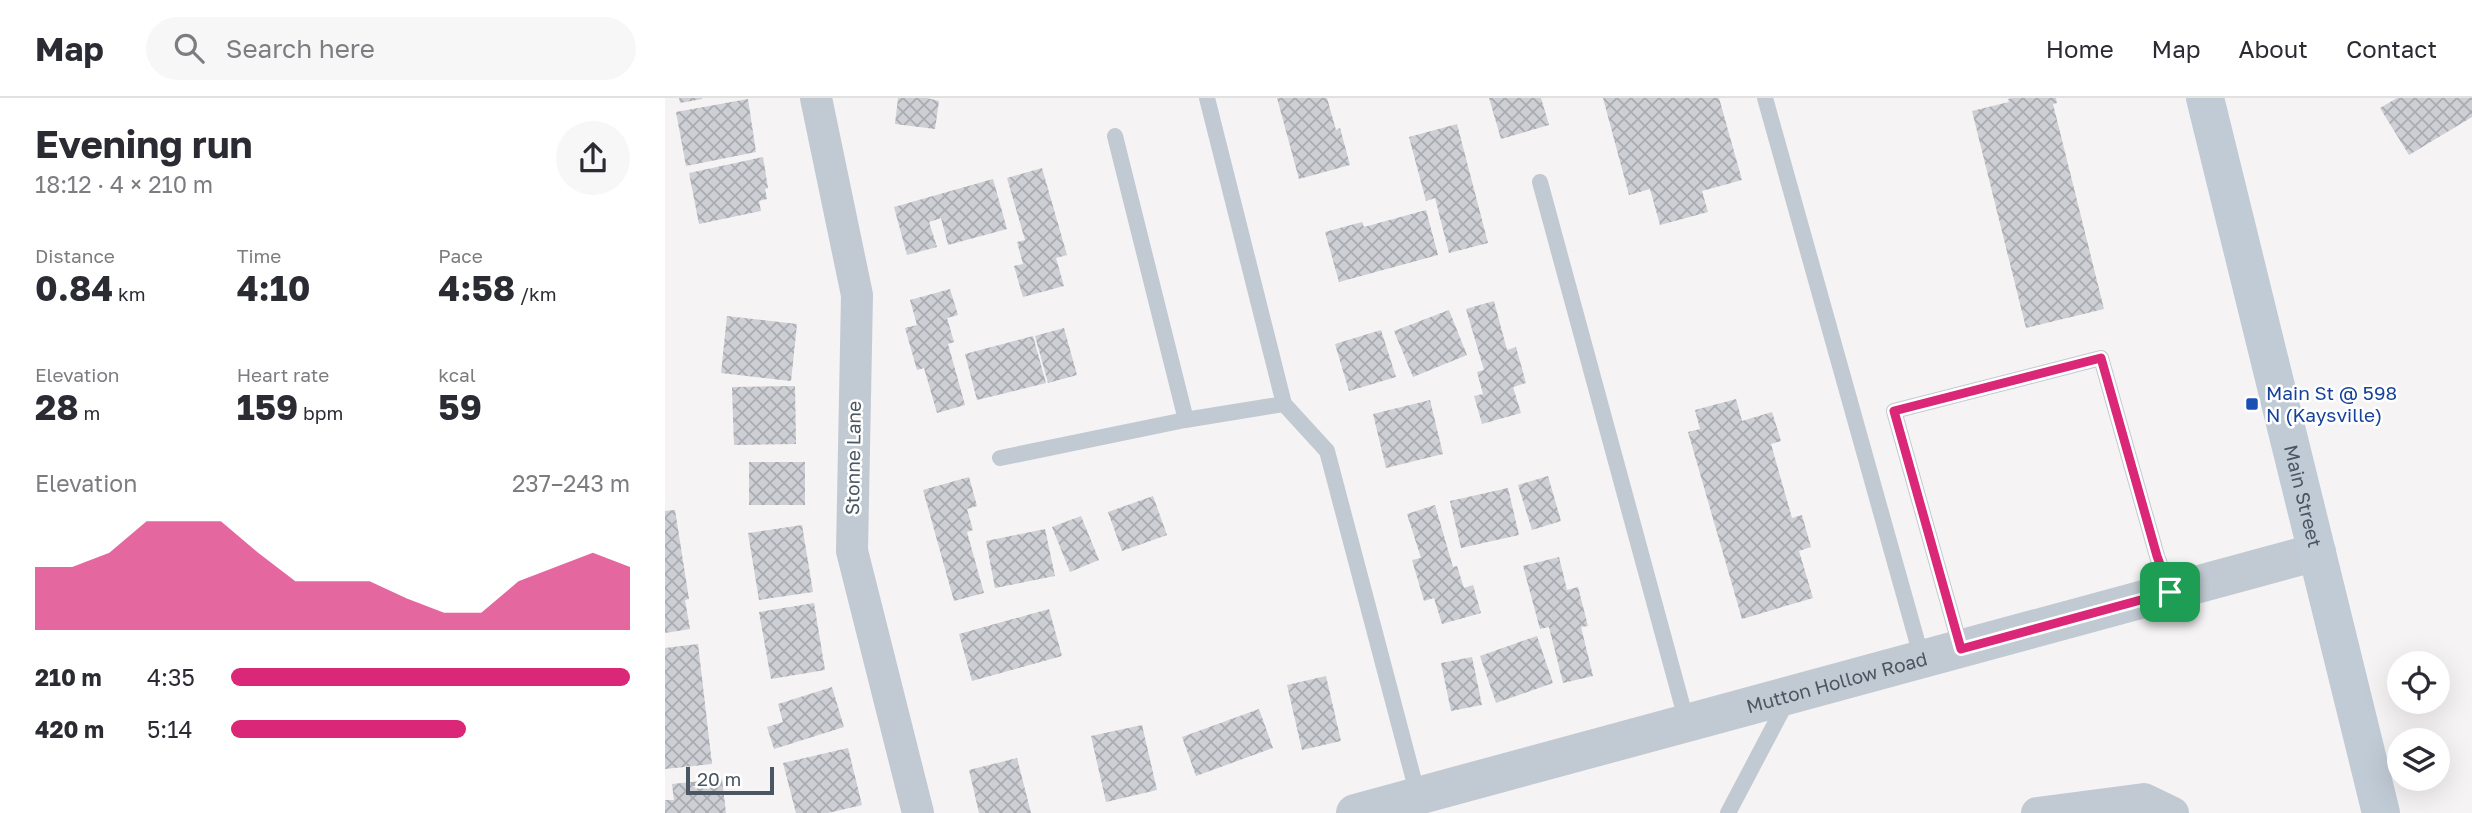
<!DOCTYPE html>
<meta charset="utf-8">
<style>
:root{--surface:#fff;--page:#f7f7f7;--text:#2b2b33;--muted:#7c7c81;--line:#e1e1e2;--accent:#db2777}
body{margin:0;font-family:"Golos Text",sans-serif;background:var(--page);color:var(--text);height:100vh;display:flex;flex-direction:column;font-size:26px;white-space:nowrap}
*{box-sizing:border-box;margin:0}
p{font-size:23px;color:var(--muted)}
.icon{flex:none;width:38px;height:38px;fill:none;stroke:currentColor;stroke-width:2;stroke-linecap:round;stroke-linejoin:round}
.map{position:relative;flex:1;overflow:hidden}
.details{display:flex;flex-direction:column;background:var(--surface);width:665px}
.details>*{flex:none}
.controls{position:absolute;left:1722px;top:553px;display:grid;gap:14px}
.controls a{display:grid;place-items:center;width:63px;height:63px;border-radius:50%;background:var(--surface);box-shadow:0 7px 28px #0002;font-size:35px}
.scale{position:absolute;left:21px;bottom:18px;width:88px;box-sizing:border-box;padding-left:7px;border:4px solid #4a5661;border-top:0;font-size:19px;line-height:24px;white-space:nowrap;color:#4a5661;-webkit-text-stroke:5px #fff;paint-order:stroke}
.pin{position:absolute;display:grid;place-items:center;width:60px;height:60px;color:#fff;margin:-30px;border-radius:14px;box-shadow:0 4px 10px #0006}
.round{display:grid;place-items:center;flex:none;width:74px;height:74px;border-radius:37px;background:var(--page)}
.headline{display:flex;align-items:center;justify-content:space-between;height:119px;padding:0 35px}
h1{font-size:38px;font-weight:700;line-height:52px}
.figures{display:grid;grid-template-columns:repeat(3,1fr);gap:10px;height:119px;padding:7px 35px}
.figures div{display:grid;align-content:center}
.figures b{font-size:35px;font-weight:700}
.figures small{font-size:19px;font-weight:400}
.figures p{font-size:19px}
.chart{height:196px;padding:14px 35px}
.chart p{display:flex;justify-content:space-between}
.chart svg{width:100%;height:126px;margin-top:7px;fill:var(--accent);opacity:.7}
ul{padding:0 35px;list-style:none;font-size:23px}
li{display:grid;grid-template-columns:112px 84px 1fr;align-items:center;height:52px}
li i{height:18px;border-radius:9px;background:var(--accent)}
header{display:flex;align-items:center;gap:42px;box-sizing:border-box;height:98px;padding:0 35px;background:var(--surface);border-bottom:2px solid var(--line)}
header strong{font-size:33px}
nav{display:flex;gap:38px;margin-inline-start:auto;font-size:24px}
.search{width:490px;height:63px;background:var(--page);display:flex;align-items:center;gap:18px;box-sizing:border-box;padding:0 24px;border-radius:38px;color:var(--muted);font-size:26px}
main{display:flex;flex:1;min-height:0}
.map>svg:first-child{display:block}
.building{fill:url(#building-cross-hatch)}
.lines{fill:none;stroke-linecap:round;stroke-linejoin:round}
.service{stroke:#c1cad2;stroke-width:16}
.minor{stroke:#c1cad2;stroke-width:32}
.tertiary{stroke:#c1cad2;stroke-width:38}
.secondary{stroke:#c1cbd6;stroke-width:38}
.route-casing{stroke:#fff;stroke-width:14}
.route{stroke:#db2777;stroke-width:9}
.transit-dot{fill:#1a4fb4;stroke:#fff;stroke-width:2.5}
.labels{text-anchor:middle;stroke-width:5;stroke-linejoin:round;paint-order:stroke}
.transit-label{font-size:19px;fill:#164399;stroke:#fff;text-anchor:start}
.street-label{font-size:19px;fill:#4a5661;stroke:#fff}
</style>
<header>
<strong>Map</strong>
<div class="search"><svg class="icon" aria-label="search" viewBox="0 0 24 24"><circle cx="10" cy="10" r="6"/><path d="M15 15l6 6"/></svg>Search here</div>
<nav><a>Home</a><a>Map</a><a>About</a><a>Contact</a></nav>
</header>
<main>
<section class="details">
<div class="headline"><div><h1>Evening run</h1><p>18:12 · 4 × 210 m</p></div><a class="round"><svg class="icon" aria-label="share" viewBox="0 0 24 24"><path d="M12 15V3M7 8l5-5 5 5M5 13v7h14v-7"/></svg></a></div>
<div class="figures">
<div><p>Distance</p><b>0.84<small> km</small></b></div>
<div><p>Time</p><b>4:10</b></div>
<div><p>Pace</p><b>4:58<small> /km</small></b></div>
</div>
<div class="figures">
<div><p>Elevation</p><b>28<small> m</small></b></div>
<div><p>Heart rate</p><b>159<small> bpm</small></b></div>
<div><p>kcal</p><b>59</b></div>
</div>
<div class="chart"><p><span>Elevation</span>237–243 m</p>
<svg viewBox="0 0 160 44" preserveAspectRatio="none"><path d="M0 44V22L10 22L20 17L30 6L40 6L50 6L60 17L70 27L80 27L90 27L100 33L110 38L120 38L130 27L140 22L150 17L160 22V44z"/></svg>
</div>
<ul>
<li><b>210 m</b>4:35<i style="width:100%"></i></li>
<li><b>420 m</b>5:14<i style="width:59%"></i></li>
</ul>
</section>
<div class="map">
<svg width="1807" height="715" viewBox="0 0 1807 715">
<defs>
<pattern id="building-cross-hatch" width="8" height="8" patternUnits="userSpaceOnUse" patternTransform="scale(1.75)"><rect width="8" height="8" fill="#cdcfd5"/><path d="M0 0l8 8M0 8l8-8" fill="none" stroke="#a8abb0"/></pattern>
</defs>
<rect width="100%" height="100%" fill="#f5f3f3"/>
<path class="building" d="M14,0H37V1L15,5Z
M233,0H262L274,3L270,31L230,26Z
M612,0H662L671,32L675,30L685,67L634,81Z
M824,0H876L884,27L836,41Z
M938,0H1054L1077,82L1037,93L1043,114L995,127L985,91L964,97Z
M1348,0H1391L1392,5L1388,6L1439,211L1361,230L1307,13L1344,4L1343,1Z
M1732,0H1807V19L1744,57L1715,10Z
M83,1L91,54L21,68L11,14Z
M792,26L823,145L784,155L770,100L761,103L744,39Z
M98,59L103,90L100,91L102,101L94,103L96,113L34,126L24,75Z
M377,70L402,157L391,160L399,188L358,199L349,168L358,166L352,144L360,142L342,80Z
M328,81L342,131L283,147L276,120L264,124L272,149L242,157L229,109Z
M761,112L773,157L674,184L660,134L697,124L699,129Z
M285,191L293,217L282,220L289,244L283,246L300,307L272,315L259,270L252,272L240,230L252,227L245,202Z
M829,203L842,252L851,249L861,285L848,289L856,315L817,326L809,298L818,296L812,274L819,272L801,211Z
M784,212L802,257L748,279L729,233Z
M62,218L132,226L126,283L56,275Z
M399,230L412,277L383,285L370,238Z
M716,232L731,279L684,293L670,246Z
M368,238L381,285L312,302L300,256Z
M130,288L131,346L69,347L67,289Z
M1071,301L1077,323L1107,314L1116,343L1106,346L1127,420L1137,417L1146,449L1134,453L1148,500L1077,521L1023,334L1035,331L1030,312Z
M765,302L778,356L721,370L708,316Z
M84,364H140V407H84Z
M883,378L896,423L867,432L853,387Z
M304,379L312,408L302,411L308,432L302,434L319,495L289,503L258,392Z
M843,390L854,437L796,450L785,403Z
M488,398L502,437L457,453L443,414Z
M770,407L788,469L792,468L799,490L808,487L816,515L777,526L769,500L759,503L747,462L756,460L742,416Z
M10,412L24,501L20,502L25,531L0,535V413Z
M416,418L434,462L405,474L387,429Z
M137,427L148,494L94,502L83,435Z
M380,431L390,478L330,490L321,443Z
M894,459L902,492L913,489L923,528L916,529L928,578L898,585L884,529L875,531L858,468Z
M149,505L160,572L106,581L94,514Z
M384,511L397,558L307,583L294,536Z
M872,538L888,585L831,605L815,558Z
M33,546L47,666L0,671V550Z
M807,559L817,607L786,613L776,565Z
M661,578L676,643L637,652L622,587Z
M167,589L179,629L109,651L102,629L118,624L113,606Z
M594,611L608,650L531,678L517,639Z
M477,627L492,692L441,704L426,638Z
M183,650L197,707L163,715H131L118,665Z
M352,660L366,715H314L304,672Z
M57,681L61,715H0V702H9L7,686Z"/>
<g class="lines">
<path class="service" d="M542,0L619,306L662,353L753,698
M1100,0L1257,561
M450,38L521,322
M875,84L1022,625
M335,360L520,322L619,306
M1296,551L1229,313L1436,260L1492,458L1505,494
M1063,715L1122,603"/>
<path class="minor" d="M151,0L192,197L187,453L253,715
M1372,715L1479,701L1508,715"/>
<path class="tertiary" id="s1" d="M690,715L1652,454"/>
<path class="secondary" id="s2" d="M1540,0L1716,715"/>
</g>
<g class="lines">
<defs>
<path id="route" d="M1436,260L1492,458L1505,494L1296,551L1229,313Z"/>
</defs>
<use href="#route" class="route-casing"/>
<use href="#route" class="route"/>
</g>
<rect class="transit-dot" x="1580" y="299" width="14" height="14" rx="3.5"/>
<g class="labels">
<g class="transit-label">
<text x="1601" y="302">Main St @ 598<tspan x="1601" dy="22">N (Kaysville)</tspan></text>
</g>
<g class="street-label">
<text transform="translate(188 360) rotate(-89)" y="7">Stonne Lane</text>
<text dy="7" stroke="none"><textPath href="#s2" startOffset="410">Main Street</textPath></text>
<text dy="7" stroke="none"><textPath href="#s1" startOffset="499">Mutton Hollow Road</textPath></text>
</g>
</g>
</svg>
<div class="controls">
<a><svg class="icon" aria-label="locate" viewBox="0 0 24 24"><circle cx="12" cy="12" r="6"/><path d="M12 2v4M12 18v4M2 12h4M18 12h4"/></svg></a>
<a><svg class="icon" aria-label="layers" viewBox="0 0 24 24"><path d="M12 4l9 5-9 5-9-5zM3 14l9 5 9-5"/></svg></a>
</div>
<div class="scale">20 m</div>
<div class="pin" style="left:1505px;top:494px;background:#1e9e55"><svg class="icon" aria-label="arrive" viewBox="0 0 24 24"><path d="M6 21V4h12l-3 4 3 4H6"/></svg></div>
</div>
</main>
